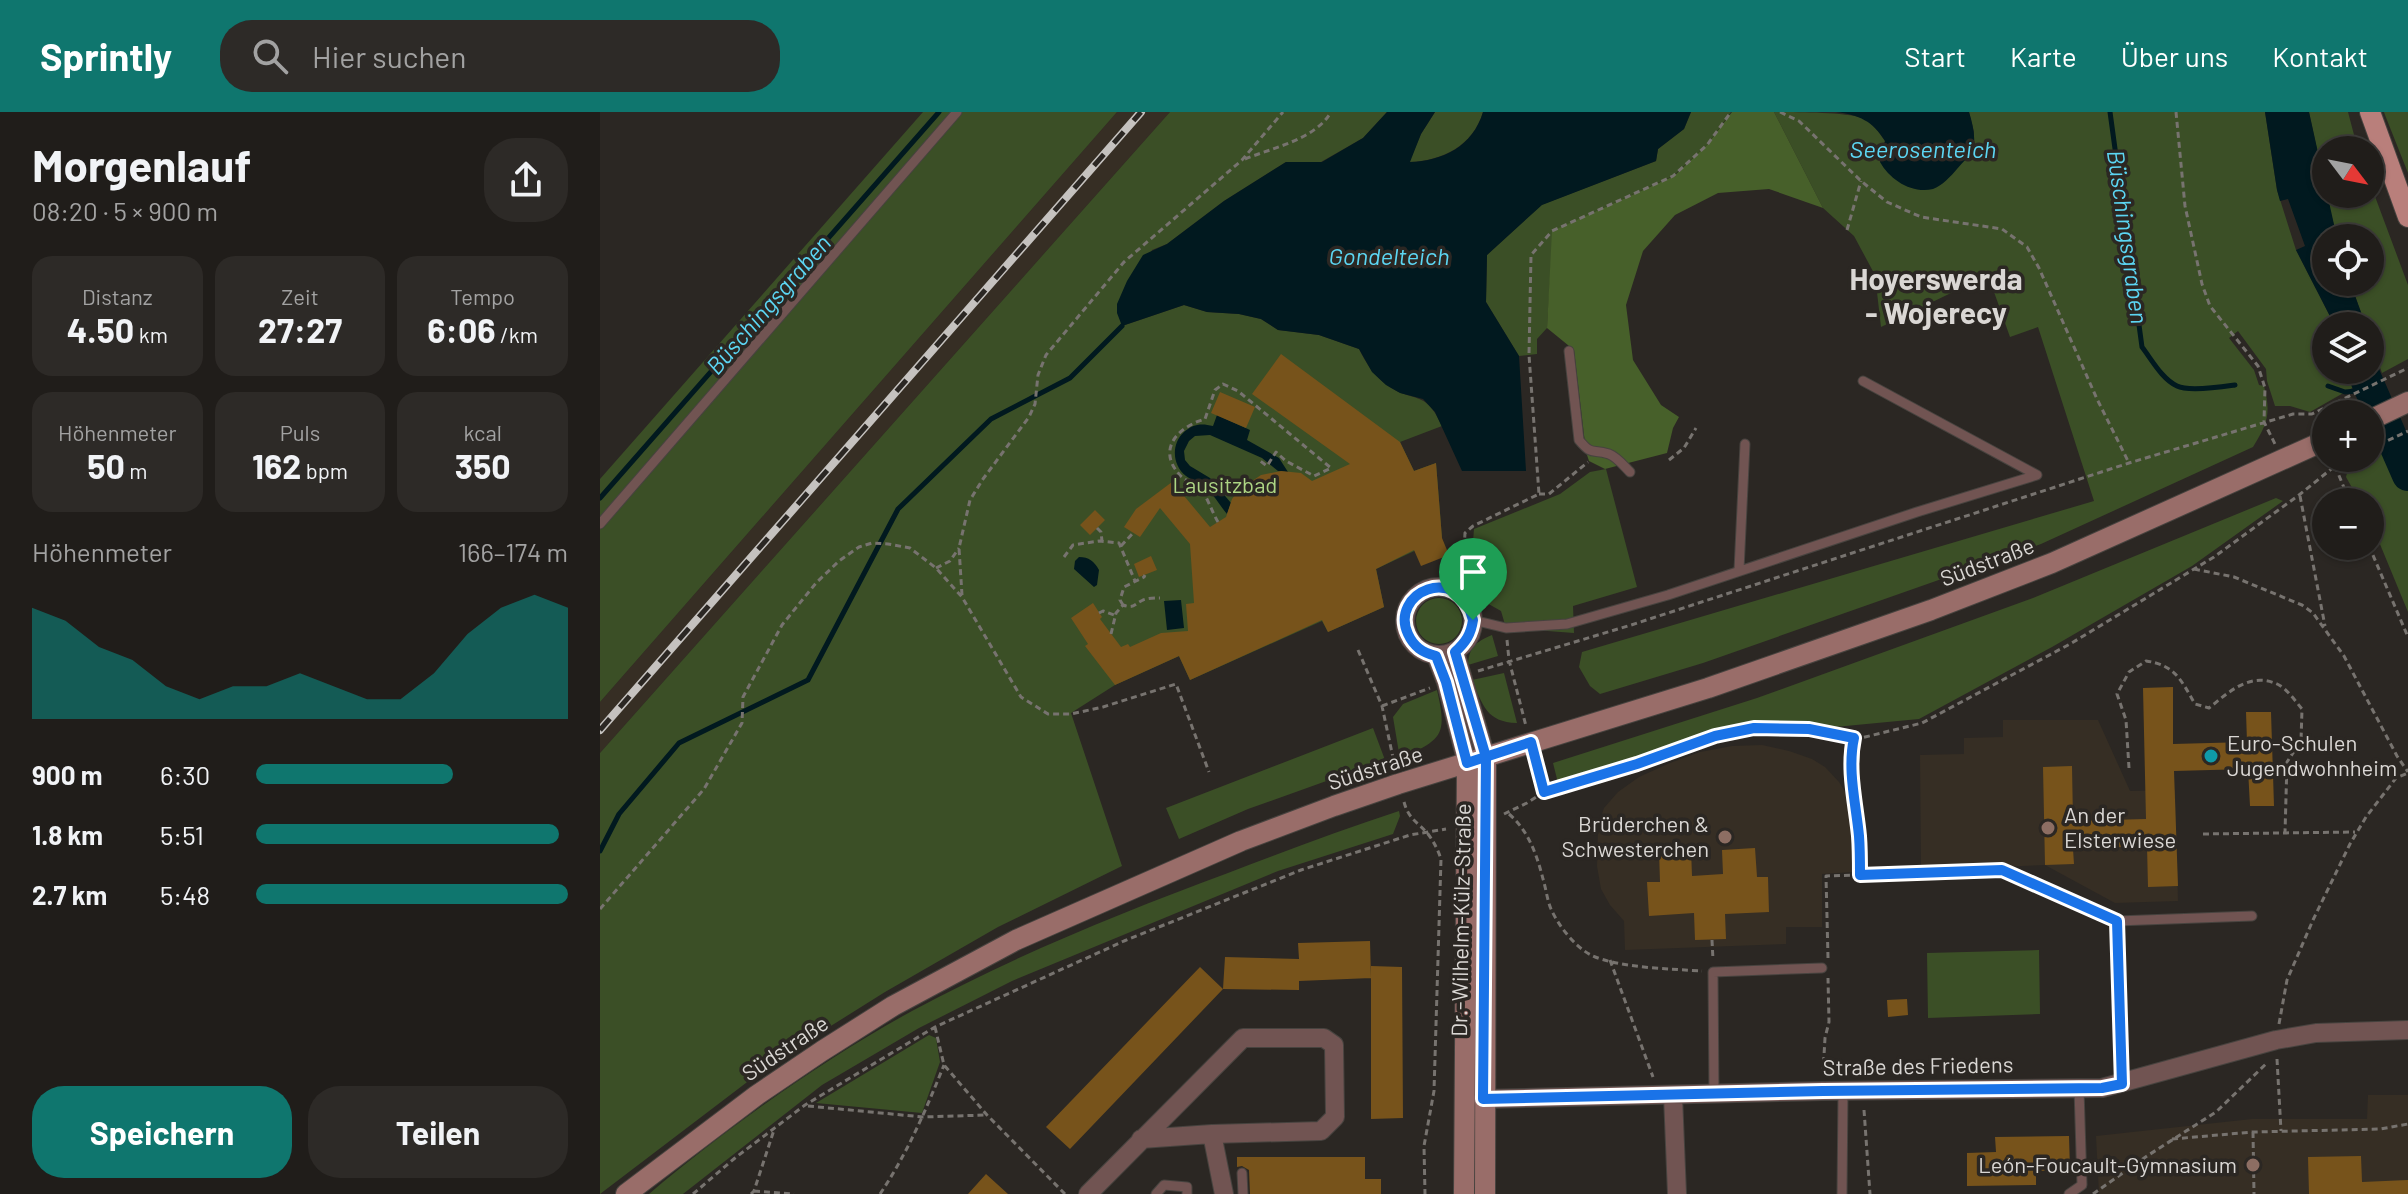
<!DOCTYPE html>
<html lang="de">
<meta charset="utf-8">
<style>
:root{--surface:#201d1a;--page:#2d2a27;--text:#f1f3f6;--muted:#a2a2a2;--line:#3d3b39;--accent:#0f766e}
body{margin:0;font-family:Barlow,sans-serif;background:var(--page);color:var(--text);height:100vh;display:flex;flex-direction:column;font-size:30px;white-space:nowrap}
*{box-sizing:border-box;margin:0}
p{font-size:26px;color:var(--muted)}
.icon{flex:none;width:44px;height:44px;fill:none;stroke:currentColor;stroke-width:2;stroke-linecap:round;stroke-linejoin:round}
.map{position:relative;flex:1;overflow:hidden}
.drawer{display:flex;flex-direction:column;background:var(--surface);width:600px}
.drawer>*{flex:none}
.needle{width:52px;rotate:122deg}
.fabs{position:absolute;left:1712px;top:24px;display:grid;gap:16px}
.fabs a{display:grid;place-items:center;width:72px;height:72px;border-radius:50%;background:var(--surface);box-shadow:0 2px 6px #0004,0 0 0 2px var(--line);font-size:40px}
.pin{position:absolute;display:grid;place-items:center;width:68px;height:68px;color:#fff;margin:-82px -34px;border-radius:50% 50% 50% 0;rotate:-45deg;box-shadow:0 0 8px #0007}
.pin .icon{rotate:45deg}
.round{display:grid;place-items:center;flex:none;width:84px;height:84px;border-radius:32px;background:var(--page)}
.overview{display:flex;align-items:center;justify-content:space-between;height:136px;padding:0 32px}
h1{font-size:44px;font-weight:700;line-height:60px}
.metrics{display:grid;grid-template-columns:repeat(3,1fr);gap:12px;height:136px;padding:8px 32px}
.metrics div{display:grid;align-content:center;border-radius:20px;background:var(--page);text-align:center}
.metrics b{font-size:34px;font-weight:700}
.metrics small{font-size:22px;font-weight:400}
.metrics p{font-size:22px}
.chart{height:224px;padding:16px 32px}
.chart p{display:flex;justify-content:space-between}
.chart svg{width:100%;height:144px;margin-top:8px;fill:var(--accent);opacity:.7}
.primary-button{display:flex;gap:16px;margin-top:auto;padding:16px 32px}
.primary-button a{flex:1;height:92px;border-radius:32px;background:var(--accent);color:#fff;font-size:32px;font-weight:700;line-height:92px;text-align:center}
.primary-button a+a{background:var(--page);color:var(--text)}
ul{padding:0 32px;list-style:none;font-size:26px}
li{display:grid;grid-template-columns:128px 96px 1fr;align-items:center;height:60px}
li i{height:20px;border-radius:10px;background:var(--accent)}
header{display:flex;align-items:center;gap:48px;box-sizing:border-box;height:112px;padding:0 40px;background:var(--accent);color:#fff}
header strong{font-size:38px}
nav{display:flex;gap:44px;margin-inline-start:auto;font-size:28px}
.search{width:560px;height:72px;background:var(--page);display:flex;align-items:center;gap:20px;box-sizing:border-box;padding:0 28px;border-radius:32px;color:var(--muted);font-size:30px}
main{display:flex;flex:1;min-height:0}
.map>svg:first-child{display:block}
.built{fill:#362e24}
.green{fill:#3b4f26}
.forest{fill:#47602a}
.water{fill:#01191f}
.lines{fill:none;stroke-linecap:round;stroke-linejoin:round}
.stream{stroke:#01191f;stroke-width:5}
.river{stroke:#01191f;stroke-width:32}
.building{fill:#77531b}
.lane-casing{stroke:#47433f;stroke-width:11}
.street-casing{stroke:#47433f;stroke-width:20}
.secondary-casing{stroke:#47433f;stroke-width:22}
.primary-casing{stroke:#47433f;stroke-width:22}
.path{stroke:#77736f;stroke-width:3;stroke-dasharray:6 4;stroke-linecap:butt}
.lane{stroke:#715452;stroke-width:9}
.street{stroke:#715452;stroke-width:18}
.secondary{stroke:#996d69;stroke-width:20}
.primary{stroke:#b97f7b;stroke-width:20}
.rail-casing{stroke:#c5c2bf;stroke-width:8}
.rail{stroke:#2b2723;stroke-width:5;stroke-dasharray:15;stroke-linecap:butt}
.route-casing{stroke:#fff;stroke-width:16}
.route{stroke:#1a73e8;stroke-width:10}
.culture-dot{fill:#0f9aa8;stroke:#2b2723;stroke-width:3}
.education-dot{fill:#8d6e63;stroke:#2b2723;stroke-width:3}
.labels{text-anchor:middle;stroke-width:7;stroke-linejoin:round;paint-order:stroke}
.park-label{font-size:22px;fill:#add584;stroke:#2b2723}
.street-label{font-size:22px;fill:#dad7d4;stroke:#2b2723}
.poi-label{font-size:22px;fill:#dad7d4;stroke:#2b2723;text-anchor:start}
.water-label{font-size:24px;font-style:italic;fill:#5cd6f3;stroke:#2b2723}
.district-label{font-size:30px;font-weight:bold;fill:#dad7d4;stroke:#2b2723}
</style>
<header>
<strong>Sprintly</strong>
<div class="search"><svg class="icon" aria-label="search" viewBox="0 0 24 24"><circle cx="10" cy="10" r="6"/><path d="M15 15l6 6"/></svg>Hier suchen</div>
<nav><a>Start</a><a>Karte</a><a>Über uns</a><a>Kontakt</a></nav>
</header>
<main>
<section class="drawer">
<div class="overview"><div><h1>Morgenlauf</h1><p>08:20 · 5 × 900 m</p></div><a class="round"><svg class="icon" aria-label="share" viewBox="0 0 24 24"><path d="M12 15V3M7 8l5-5 5 5M5 13v7h14v-7"/></svg></a></div>
<div class="metrics">
<div><p>Distanz</p><b>4.50<small> km</small></b></div>
<div><p>Zeit</p><b>27:27</b></div>
<div><p>Tempo</p><b>6:06<small> /km</small></b></div>
</div>
<div class="metrics">
<div><p>Höhenmeter</p><b>50<small> m</small></b></div>
<div><p>Puls</p><b>162<small> bpm</small></b></div>
<div><p>kcal</p><b>350</b></div>
</div>
<div class="chart"><p><span>Höhenmeter</span>166–174 m</p>
<svg viewBox="0 0 160 44" preserveAspectRatio="none"><path d="M0 44V10L10 14L20 22L30 26L40 34L50 38L60 34L70 34L80 30L90 34L100 38L110 38L120 30L130 18L140 10L150 6L160 10V44z"/></svg>
</div>
<ul>
<li><b>900 m</b>6:30<i style="width:63%"></i></li>
<li><b>1.8 km</b>5:51<i style="width:97%"></i></li>
<li><b>2.7 km</b>5:48<i style="width:100%"></i></li>
</ul>
<div class="primary-button"><a>Speichern</a><a>Teilen</a></div>
</section>
<div class="map">
<svg width="1808" height="1082" viewBox="0 0 1808 1082">
<rect width="100%" height="100%" fill="#2b2723"/>
<path class="built" d="M517,0H570L0,641V590Z
M1403,608H1498L1530,679L1575,678L1578,789L1515,791L1445,753L1321,758L1320,643L1364,642V626L1403,625Z
M1162,633L1189,639L1212,647L1225,655L1239,670L1249,686L1253,711V760L1222,762V815H1186V832L1025,838L1024,809L1010,793L1001,777L997,754L998,714L1004,696L1018,680L1039,665L1070,651L1100,640L1132,634Z
M1768,983H1808V1082H1499L1496,1024L1652,1007H1767Z"/>
<path class="green" d="M323,0H517L0,590V367Z
M570,0H787L763,26L721,50H686L624,89L567,132L552,138L522,214L584,193L607,200L639,202L661,207L678,218L719,223L759,237C766,251 774,264 787,273C813,292 825,276 842,314L800,330L814,359L836,351L842,426L776,457L784,495L728,520L722,509L590,568L579,544L515,573L471,601L522,754L398,815L285,880L175,949L0,1082V641Z
M835,0H883C873,34 842,49 809,50L821,22Z
M1091,0H1131L1107,33L1073,64L953,119L947,216L937,227V242L919,244L886,190L887,143L941,93L1056,49L1058,37L1084,17Z
M1174,0C1197,0 1243,0 1263,6C1273,12 1279,20 1285,29L1281,39L1374,34V20L1369,0H1665L1677,78L1696,138L1735,214H1726V258H1755L1761,271L1710,300L1690,294H1675L1667,269L1666,257L1638,219L1629,226L1654,258L1659,273L1664,274C1671,301 1668,311 1653,335L1441,432L1103,551L1000,582L990,574L979,555L982,540L1494,389L1438,215L1410,225L1388,163L1281,215L1275,163L1254,124L1223,96Z
M1709,0H1748L1758,38H1726V80Z
M1784,0H1808V61L1785,3Z
M1770,71L1808,173V247L1782,261L1770,227V214H1766L1750,170H1770V126H1737L1726,82H1770Z
M1808,328V500L1770,408V390H1760L1746,365L1748,357Z
M1006,357L1037,475L973,494L974,521L906,516L901,499L885,490L892,455L872,442L874,417L960,382L990,360Z
M1676,386L1683,389L1592,454L1452,535L1319,607L1235,615L1154,612L958,671L953,651L1157,586L1433,486Z
M816 509a23 23 0 1 1 46 0a23 23 0 1 1-46 0Z
M892,523L898,544L868,553C869,535 876,530 892,523Z
M904,561L917,611C886,610 883,593 872,568Z
M837,578C848,625 841,627 800,647L793,605L803,592Z
M773,616L785,648L648,697L579,727L566,696Z
M799,699L800,704L793,722L678,759L412,869L319,916L222,973L83,1082H49C127,1016 222,948 312,899C414,844 520,801 628,761C685,739 741,718 799,699Z
M1439,838L1440,902L1328,906L1327,841Z
M329,923L336,926L340,950L322,1001L216,991Z"/>
<path class="forest" d="M1132,0H1174L1223,96L1169,77L1118,81L1075,103L1043,139L1026,193L1033,248L1061,293L1079,305L1073,316L1067,341L1005,357L989,349L986,340L974,238L947,216L952,119L1074,64L1107,33Z"/>
<path class="water" d="M787,0H835L821,22L810,50C843,49 873,34 883,0H1091L1084,17L1058,37L1056,49L942,93L887,143L886,190L919,244L926,359H862L835,300L823,287L800,281L786,273L772,260L759,237L719,223L678,218L661,207L639,202L607,200L584,193L522,214L517,201V192L527,169L543,143L567,132L624,89L686,50H722L763,26Z
M1236,0H1369C1372,10 1375,21 1374,31C1372,42 1364,49 1357,57C1351,64 1342,74 1333,77C1312,82 1290,68 1280,50L1285,29C1273,9 1259,3 1236,0Z
M1665,0H1709L1737,126H1726V170H1750L1766,214H1735L1696,138L1705,134L1688,87L1680,89L1677,78Z
M617,303L650,318L647,328L679,346L688,360L678,359L662,346L610,323L595,324L589,329L584,339L585,348L590,354L610,366L631,391L627,402C620,394 615,384 607,377C601,371 593,369 586,364C572,353 571,332 584,320C593,312 601,311 613,314Z
M479,445C489,445 494,449 499,458L497,473L494,475L474,457L475,449Z
M581,488L584,516L567,518L564,489Z"/>
<g class="lines">
<path class="stream" d="M1510,0L1542,235C1552,248 1562,267 1577,274C1589,280 1621,275 1635,273
M1728,274L1745,280L1769,278
M0,386L339,0
M0,739L19,702L79,631L208,568L298,397L391,307L470,266L522,214"/>
<path class="river" d="M1762,258L1808,363"/>
</g>
<path class="building" d="M681,242L800,330L814,359L836,351L842,426L849,443L821,454L814,438L776,457L784,495L728,520L722,508L590,568L579,544L515,573L485,534L488,532L471,506L493,491L502,505L500,507L521,535L528,532L530,535L561,521L588,519L586,492L594,491L590,432L560,396L540,425L524,415L536,397L576,367L578,369L575,373L610,415L626,405L632,387L639,378L661,363L681,359L701,361L712,369L750,352L652,282Z
M620,280L655,295L646,316L611,301Z
M495,398L505,408L490,423L480,413Z
M551,444L557,458L539,465L534,452Z
M1573,575V632L1647,630L1646,600H1671L1674,694H1650L1648,657L1574,659L1578,774L1548,775L1547,734L1473,737L1474,752L1445,753L1443,655L1472,654L1473,709L1546,707L1543,576Z
M1155,736L1157,765H1168L1169,800L1125,802L1126,827L1095,828L1094,801L1049,804L1047,770H1060L1059,738L1091,737L1092,764L1123,762L1122,738Z
M770,829L771,866L699,869V878L623,877L625,845L699,847L698,831Z
M771,854L802,855L803,1006L771,1007Z
M600,855L623,877L470,1037L446,1015Z
M1307,887L1308,903L1288,905L1287,888Z
M1469,1024L1470,1058L1436,1059V1073L1367,1074V1041L1396,1040L1395,1025Z
M1761,1044L1762,1070L1808,1068V1082H1709L1708,1045Z
M637,1045H765V1067H781V1082H650L649,1058L642,1054L637,1055Z
M386,1062L408,1082H368Z"/>
<g class="lines">
<defs>
<path id="lane" d="M969,239L979,328C993,345 992,336 1009,342C1017,345 1024,354 1030,360
M0,412L357,0
M1139,458L1145,332
M873,508L906,516L967,512L1068,483L1317,400L1437,363L1263,269
M1522,971L1517,809L1652,804
M1114,982L1113,860L1222,856
M642,1061L643,1082
M556,1082L564,1073L587,1075V1082
M1242,1082L1243,980
M1469,1082L1482,1073L1479,977"/>
<path id="street" d="M805 509a34 34 0 1 1 68 0a34 34 0 1 1-68 0Z
M855,540L886,645
M836,544L846,570L867,651
M1073,984L1077,1082
M883,987L1223,979L1502,976L1676,928L1716,921L1808,918
M541,1027L612,1022L624,1082
M488,1082L643,926H724L734,933L735,1005L721,1019L612,1022"/>
<path id="secondary" d="M1770,308L1808,290
M26,1082L157,983L222,939L293,894L416,828L641,729L734,694L798,672L1108,576L1331,498L1452,451L1726,328
M864,1082L867,651
M885,1082L886,645"/>
<path id="primary" d="M1770,0L1808,105"/>
</defs>
<use href="#lane" class="lane-casing"/>
<use href="#street" class="street-casing"/>
<use href="#secondary" class="secondary-casing"/>
<use href="#primary" class="primary-casing"/>
<path class="path" d="M1180,0L1199,9L1261,69L1287,90L1321,105L1402,117L1427,135L1439,156L1497,287L1529,351
M1576,0L1585,94L1602,172L1610,194L1658,254L1665,276L1664,310L1675,332
M645,47C672,36 716,27 731,0
M1247,118L1261,69
M1770,337L1808,319
M1069,348L1084,336L1096,316
M1735,354L1750,390
M939,382H949L988,350
M1700,384L1725,514
M618,410C612,400 607,384 600,376C594,370 584,369 579,362C556,336 580,314 605,307L615,278L623,272L638,279L731,356L714,364L686,349L676,340L667,354L659,348
M497,416L501,420L502,429
M521,434L533,421
M1769,434L1808,525
M464,445L473,433L499,429L519,431L535,469
M336,456L350,449L359,436
M1594,457L1634,465L1702,493L1713,501L1744,544L1797,644L1808,660
M362,483L359,436L370,388L383,367L429,305L435,292L438,263L446,243L524,150L642,48L683,0
M523,493L520,488L524,475L544,465L545,463
M885,496L862,473L865,421L873,414L939,382L929,243L931,143L952,119L1073,64L1107,33L1131,0
M499,501L503,499L514,503
M511,522L516,501L523,493C534,497 534,492 543,488C548,486 555,486 560,486
M907,528L909,548L926,614
M758,538L782,594L795,655
M878,559L1028,514L1529,351L1693,302H1712L1808,256
M782,594L830,576
M1253,628C1247,669 1258,720 1260,763
M936,649L944,680
M1529,656L1526,608L1517,582L1529,560L1546,549C1575,553 1581,568 1595,592L1609,596C1630,579 1651,559 1679,573C1688,578 1696,590 1702,597L1701,629L1687,650L1685,721
M804,690C809,708 817,709 828,722C834,730 838,738 841,747L834,979L824,1034L825,1082
M904,702L927,691L944,680L1037,652L1115,624L1154,616L1209,617L1254,626L1253,628L1322,611L1470,532L1614,445L1699,383L1735,354L1752,346
M909,702C928,718 937,743 943,767C946,776 947,788 951,797C958,813 975,835 991,843C1017,856 1072,857 1102,859
M1603,722L1755,720
M0,797L104,677L142,611L143,585L182,513L216,471L239,449L259,435L272,431L288,432L310,436L336,456L362,485L421,585L448,602H471L503,595L576,572L609,660
M1112,828L1113,848
M1228,846L1226,764L1402,758L1507,805
M1010,848L1053,965
M1679,912L1687,868L1713,808L1750,732L1766,705L1796,666L1808,661
M335,915L344,953L387,1003L465,1082
M1677,947L1681,1019
M1223,961L1225,926L1229,910L1228,866
M208,994L323,1005L387,1003
M1264,998L1270,1082
M1653,1020L1654,1082
M1572,1027L1653,1020L1780,1017L1808,1012
M154,1079L194,1082
M93,1082L135,1046L205,993L335,915L524,829L701,758L810,723L846,717
M151,1082L154,1079L174,1018
M280,1082C307,1042 326,998 344,953
M1493,1082L1547,1044L1616,1000L1668,950"/>
<use href="#lane" class="lane"/>
<use href="#street" class="street"/>
<use href="#secondary" class="secondary"/>
<use href="#primary" class="primary"/>
<defs>
<path id="rail" d="M0,618L541,0"/>
</defs>
<use href="#rail" class="rail-casing"/>
<use href="#rail" class="rail"/>
</g>
<g class="lines">
<defs>
<path id="route" d="M873,508C871,522 866,530 855,540L886,645L883,987L1223,979L1502,976L1522,972L1517,809L1402,758L1260,763C1260,750 1260,737 1259,724C1256,692 1247,658 1254,626L1209,617L1154,616L1115,624L1037,652L944,680L931,630L867,651L846,570L836,544C822,540 814,535 808,522C789,481 858,449 873,508"/>
</defs>
<use href="#route" class="route-casing"/>
<use href="#route" class="route"/>
</g>
<circle class="culture-dot" cx="1611" cy="644" r="8"/>
<g class="education-dot">
<circle cx="1448" cy="716" r="8"/>
<circle cx="1125" cy="725" r="8"/>
<circle cx="1653" cy="1053" r="8"/>
</g>
<g class="labels">
<g class="park-label">
<text x="625" y="381">Lausitzbad</text>
</g>
<g class="street-label">
<text transform="translate(1387 450) rotate(-21)" y="8">Südstraße</text>
<text transform="translate(775 656) rotate(-18)" y="8">Südstraße</text>
<text transform="translate(861 808) rotate(-89)" y="8">Dr.-Wilhelm-Külz-Straße</text>
<text transform="translate(185 936) rotate(-34)" y="8">Südstraße</text>
<text transform="translate(1318 954) rotate(-1)" y="8">Straße des Friedens</text>
</g>
<g class="poi-label">
<text x="1627" y="639">Euro-Schulen<tspan x="1627" dy="25">Jugendwohnheim</tspan></text>
<text x="1464" y="711">An der<tspan x="1464" dy="25">Elsterwiese</tspan></text>
<text x="1109" y="720" text-anchor="end">Brüderchen &amp;<tspan x="1109" dy="25">Schwesterchen</tspan></text>
<text x="1637" y="1061" text-anchor="end">León-Foucault-Gymnasium</text>
</g>
<g class="water-label">
<text x="1323" y="46">Seerosenteich</text>
<text transform="translate(1527 125) rotate(82)" y="8">Büschingsgraben</text>
<text x="789" y="153">Gondelteich</text>
<text transform="translate(169 193) rotate(-49)" y="8">Büschingsgraben</text>
</g>
<g class="district-label">
<text x="1336" y="178">Hoyerswerda<tspan x="1336" dy="34">- Wojerecy</tspan></text>
</g>
</g>
</svg>
<div class="fabs">
<a><svg class="needle" viewBox="-14 -14 28 28"><path d="M0-13l5 13h-10z" fill="#e53935"/><path d="M0 13l5-13h-10z" fill="#a2a2a2"/></svg></a>
<a><svg class="icon" aria-label="locate" viewBox="0 0 24 24"><circle cx="12" cy="12" r="6"/><path d="M12 2v4M12 18v4M2 12h4M18 12h4"/></svg></a>
<a><svg class="icon" aria-label="layers" viewBox="0 0 24 24"><path d="M12 4l9 5-9 5-9-5zM3 14l9 5 9-5"/></svg></a>
<a>+</a>
<a>−</a>
</div>
<div class="pin" style="left:873px;top:508px;background:#1e9e55"><svg class="icon" aria-label="arrive" viewBox="0 0 24 24"><path d="M6 21V4h12l-3 4 3 4H6"/></svg></div>
</div>
</main>
